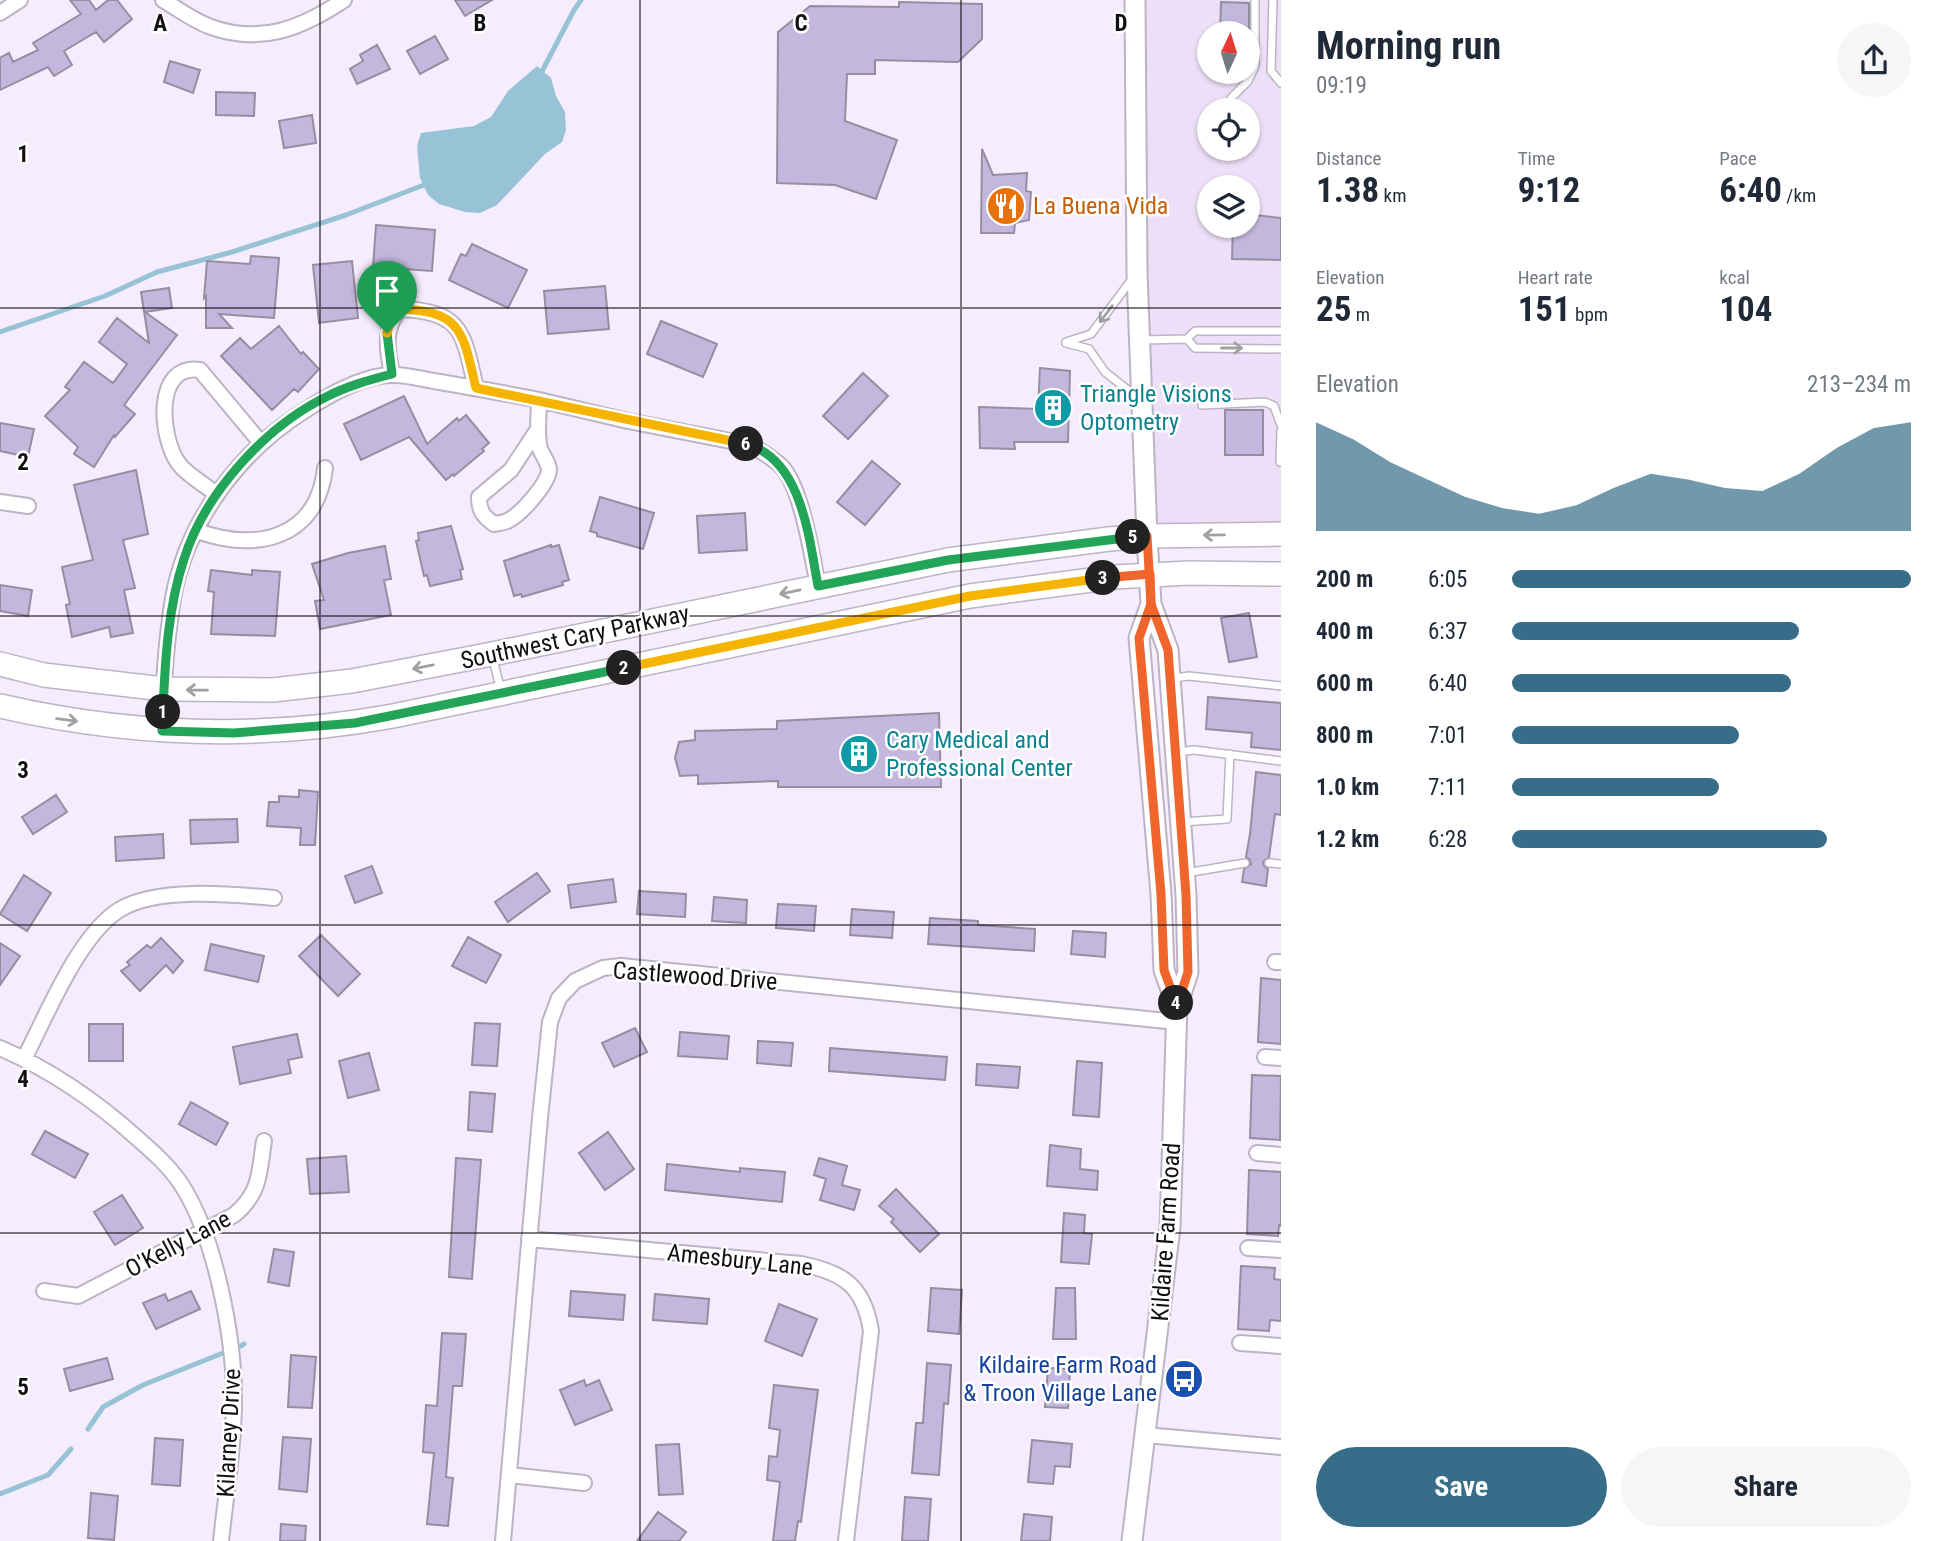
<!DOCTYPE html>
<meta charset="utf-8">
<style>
:root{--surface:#fff;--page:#f6f6f7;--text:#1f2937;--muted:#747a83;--accent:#376d88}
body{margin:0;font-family:"Roboto Condensed",sans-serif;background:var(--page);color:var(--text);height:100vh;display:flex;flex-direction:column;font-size:26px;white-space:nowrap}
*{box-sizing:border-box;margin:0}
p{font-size:23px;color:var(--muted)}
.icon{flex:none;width:38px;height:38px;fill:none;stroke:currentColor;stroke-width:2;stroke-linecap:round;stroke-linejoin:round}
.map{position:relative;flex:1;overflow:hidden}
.sheet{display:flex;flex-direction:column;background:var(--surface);width:665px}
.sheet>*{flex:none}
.needle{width:46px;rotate:4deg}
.controls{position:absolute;left:1197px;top:21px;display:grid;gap:14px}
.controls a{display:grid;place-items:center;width:63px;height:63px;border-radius:50%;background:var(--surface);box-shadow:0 2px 5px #0004;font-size:35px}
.pin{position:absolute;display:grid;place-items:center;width:60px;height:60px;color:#fff;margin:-72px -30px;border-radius:50% 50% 50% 0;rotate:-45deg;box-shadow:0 0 7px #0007}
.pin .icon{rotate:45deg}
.km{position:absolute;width:35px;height:35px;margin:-18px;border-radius:50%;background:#222;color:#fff;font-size:19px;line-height:35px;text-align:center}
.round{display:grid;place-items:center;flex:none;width:74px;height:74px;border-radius:37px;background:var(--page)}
.overview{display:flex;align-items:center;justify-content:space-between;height:119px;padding:0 35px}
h1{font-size:38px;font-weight:700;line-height:52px}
.stats{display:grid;grid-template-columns:repeat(3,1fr);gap:10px;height:119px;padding:7px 35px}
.stats div{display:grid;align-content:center}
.stats b{font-size:35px;font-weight:700}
.stats small{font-size:19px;font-weight:400}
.stats p{font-size:19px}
.chart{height:196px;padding:14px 35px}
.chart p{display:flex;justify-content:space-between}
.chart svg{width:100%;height:126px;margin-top:7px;fill:var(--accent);opacity:.7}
.primary-button{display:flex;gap:14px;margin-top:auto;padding:14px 35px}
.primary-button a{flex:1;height:80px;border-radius:42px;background:var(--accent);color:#fff;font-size:28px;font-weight:700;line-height:80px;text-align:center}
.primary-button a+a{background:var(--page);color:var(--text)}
ul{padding:0 35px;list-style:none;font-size:23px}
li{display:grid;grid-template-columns:112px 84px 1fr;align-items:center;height:52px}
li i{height:18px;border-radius:9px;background:var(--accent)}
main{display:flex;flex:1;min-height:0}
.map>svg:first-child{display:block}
.built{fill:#eddff7;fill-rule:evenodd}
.water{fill:#98c3d7}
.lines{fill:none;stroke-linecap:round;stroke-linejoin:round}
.stream{stroke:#98c3d7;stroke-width:5}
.building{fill:#c2b8dd;stroke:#948fa0;stroke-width:2}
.lane-casing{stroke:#bcb3c4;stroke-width:10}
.street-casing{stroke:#bcb3c4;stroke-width:18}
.secondary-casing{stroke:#bcb3c4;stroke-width:23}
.primary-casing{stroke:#bcb3c4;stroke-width:26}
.lane{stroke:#fff;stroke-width:7}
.street{stroke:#fff;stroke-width:14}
.secondary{stroke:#fff;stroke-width:19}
.primary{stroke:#fff;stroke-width:23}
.oneway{stroke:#a09fa1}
.split-1-casing{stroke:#fff;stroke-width:14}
.split-2-casing{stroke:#fff;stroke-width:14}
.split-3-casing{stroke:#fff;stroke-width:14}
.split-4-casing{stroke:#fff;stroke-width:14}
.split-5-casing{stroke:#fff;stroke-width:14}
.split-6-casing{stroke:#fff;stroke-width:14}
.split-7-casing{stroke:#fff;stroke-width:14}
.split-1{stroke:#22a559;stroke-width:9}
.split-2{stroke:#22a559;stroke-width:9}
.split-3{stroke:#f5b400;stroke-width:9}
.split-4{stroke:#f0652b;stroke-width:9}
.split-5{stroke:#f0652b;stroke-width:9}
.split-6{stroke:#22a559;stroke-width:9}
.split-7{stroke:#f5b400;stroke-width:9}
.grid{fill:none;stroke:#120e14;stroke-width:2;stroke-opacity:0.55}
.labels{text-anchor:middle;stroke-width:5;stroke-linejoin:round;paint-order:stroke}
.food-label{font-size:24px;fill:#c56008;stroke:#fff;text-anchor:start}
.culture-label{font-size:24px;fill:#0d838f;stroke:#fff;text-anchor:start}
.street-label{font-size:24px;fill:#120e14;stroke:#fff}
.transit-label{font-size:24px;fill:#164399;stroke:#fff;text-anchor:end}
.grid-label{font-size:23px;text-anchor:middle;font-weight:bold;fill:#120e14;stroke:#fff;stroke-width:5;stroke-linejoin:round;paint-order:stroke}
</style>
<main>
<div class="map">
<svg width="1281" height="1541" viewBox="0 0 1281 1541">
<rect width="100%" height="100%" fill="#f5ecfd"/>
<path class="built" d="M1136,0H1281V534L1147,536ZM1209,33H1248V72H1209ZM1209,110H1248V149H1209ZM1209,187H1248V226H1209Z"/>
<path class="water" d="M537,66L551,78L556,96L565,112L566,130L562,142L545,154L497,205L480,213L465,212L439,204L428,195L420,178L417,146L421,133L474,126L491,117L508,91Z"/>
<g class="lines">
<path class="stream" d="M539,77L574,10L581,0
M0,332L105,296L157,272L232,252L346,215L429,183
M241,1346L244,1344
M88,1429L103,1407L143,1385L223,1353
M0,1494L48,1475L71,1449"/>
</g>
<path class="building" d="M70,0H89L96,10L108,0H117L132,19L104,42L96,32L64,51L72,65L54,76L48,67L0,90V58L9,53L13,62L38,50L33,43L81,14Z
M455,0H492L465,16Z
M899,2L982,4V39L958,62L875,60V74H847L845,121L897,140L876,199L835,185L777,183L778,32L810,6L899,7Z
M1221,2L1249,3V33H1220Z
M435,36L448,59L420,74L407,51Z
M377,45L390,69L357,84L350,69L363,61L360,55Z
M170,61L200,70L193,93L164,82Z
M216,92L255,93L254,116L216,115Z
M312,115L316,143L284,148L279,121Z
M982,149L993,175L1027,173L1026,191L1031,192L1029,220L1015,223L1014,233H981Z
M1248,214L1281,218V260L1232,259L1233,226H1248Z
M376,225L435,230L432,271L373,267Z
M472,244L527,270L508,308L449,280L461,254L466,256Z
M251,256L279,258L274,318L219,314L232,328H206V296L204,298L207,261L250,264Z
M352,261L358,318L319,323L313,265Z
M605,286L609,329L548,334L544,291Z
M169,288L172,308L145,312L177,335L124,405L135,414L115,437L114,435L94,467L74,454L78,447L45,416L70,390L65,387L84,362L113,383L127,364L99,342L117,318L149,343L141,292Z
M661,321L717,344L703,377L647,354Z
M279,326L301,354L303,352L319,369L298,392L294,389L272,410L221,356L240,338L251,349Z
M1040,368L1070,371L1068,442H1014L1015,449L980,448L979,407L1038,409Z
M863,373L888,396L848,439L823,416Z
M404,396L427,444L457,418L459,421L466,415L489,443L482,449L484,451L454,476L453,474L446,480L409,437L361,460L344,424Z
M1225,410H1263V455H1225Z
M0,423L34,429L28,457L0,451Z
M872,461L900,484L865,525L837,502Z
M136,470L148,534L123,540L135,588L124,590L133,633L111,637L109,627L72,637L66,605L70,604L62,567L93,560L74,485Z
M600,497L654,513L643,549L597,536V533L590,531Z
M745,513L747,550L699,553L697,516Z
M451,526L463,569L460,570L462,579L430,586L427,575L424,576L416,541L419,540L418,533Z
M551,545V547L559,545L569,580L562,582L563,585L522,597L521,594L514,596L504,561Z
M385,546L391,579L384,580L391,615L320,629L315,601L324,600L312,564L348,553Z
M211,570L252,575V570L280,572L275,636L211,634L214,592L208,591Z
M0,585L32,590L28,616L0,611Z
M1249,613L1257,657L1229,662L1221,618Z
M1208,697L1281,703V750L1251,747L1252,733L1206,729Z
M939,713L941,787H778V781L698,784V775L680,776L675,758L679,742L695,740V731L777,729V721Z
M1256,772L1281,775V815L1275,814L1269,857L1263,862L1264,866L1268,869L1266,886L1242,882L1244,869L1251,864L1250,860L1246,857L1250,834Z
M299,790L318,792L315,845H300L301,828L267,826L269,802H279V796L299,797Z
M56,795L67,812L33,834L22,817Z
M237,819L238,842L191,844L190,820Z
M163,834L164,858L116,861L115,837Z
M372,866L382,893L355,903L345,876Z
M537,873L550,891L508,922L495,902Z
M24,875L51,893L27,931L0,914Z
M613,879L616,902L571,908L568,885Z
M639,891L686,894L685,917L637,914Z
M714,897L747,900L746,923L712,921Z
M778,904L816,906L814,931L776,928Z
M852,909L894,912L892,938L850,935Z
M930,918L978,921V925L1035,929L1034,951L928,944Z
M1073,931L1106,933L1105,957L1071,954Z
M321,935L360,974L338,996L299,956Z
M468,937L501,955L486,983L452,966Z
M161,938L183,961L173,973L166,965L140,991L121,971L130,965L127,962L147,945L151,948Z
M0,943L20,956L0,985Z
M211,944L264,956L258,982L205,970Z
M1261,978L1281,980V1044L1258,1042Z
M475,1023L500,1024L497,1066L472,1065Z
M89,1024H123V1061H89Z
M635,1028L647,1052L614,1067L602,1043Z
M680,1032L729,1036L727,1059L678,1056Z
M297,1034L302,1057L288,1060L291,1073L240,1084L233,1047Z
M758,1041L793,1043L791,1066L757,1063Z
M830,1048L947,1057L945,1080L829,1071Z
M369,1053L379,1090L348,1098L339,1061Z
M1077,1061L1102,1063L1099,1117L1073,1115Z
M977,1064L1020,1067L1018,1088L976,1085Z
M1252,1075L1281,1076L1280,1140L1250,1138Z
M470,1092L495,1094L492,1132L468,1130Z
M191,1102L228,1123L216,1145L179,1124Z
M45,1131L88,1154L75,1178L32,1154Z
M608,1132L634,1169L605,1190L579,1153Z
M1050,1145L1081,1149L1080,1169L1098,1171L1097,1190L1047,1186Z
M346,1156L349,1192L310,1194L307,1159Z
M456,1158L481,1160L472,1279L449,1277Z
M819,1158L847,1166L842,1185L860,1190L854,1210L820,1200L826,1179L814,1175Z
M667,1164L740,1172V1168L785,1172L782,1202L665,1190Z
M1249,1170L1281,1172V1226L1279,1225L1278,1236L1247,1234Z
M896,1189L939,1234L920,1252L891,1222L894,1219L879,1206Z
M122,1195L143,1228L115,1245L94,1212Z
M1064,1213L1085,1215L1084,1233L1092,1234L1089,1264L1061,1262Z
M274,1249L294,1252L289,1286L268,1282Z
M1241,1266L1275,1268L1274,1279L1281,1280V1321L1270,1320L1269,1331L1238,1329Z
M931,1288L962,1290L959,1334L928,1331Z
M1056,1288H1075L1076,1339H1053Z
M191,1291L200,1309L156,1329L143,1303L165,1294L168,1301Z
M571,1291L625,1295L623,1320L569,1316Z
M655,1294L709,1299L707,1324L653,1320Z
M779,1304L817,1319L802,1356L765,1341Z
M442,1333L466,1334L462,1386H453L446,1477L453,1478L448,1526L427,1524L434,1453L423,1452L426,1405L437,1406Z
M291,1355L316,1357L312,1408L288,1407Z
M107,1358L113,1379L70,1391L64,1369Z
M927,1363L951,1365L948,1404L944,1403L939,1475L912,1473L916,1423H923Z
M1048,1368L1070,1369L1068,1408L1045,1407Z
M584,1380L586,1386L599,1380L612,1410L575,1425L560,1390Z
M774,1385L818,1390L801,1522L798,1521L795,1541H773L780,1482L767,1480L769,1456L777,1457L780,1430L769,1428Z
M283,1437L311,1439L307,1492L279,1489Z
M155,1438L183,1440L180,1486L152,1484Z
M1032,1440L1072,1444L1070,1467L1055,1466L1053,1484L1028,1482Z
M679,1444L683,1494L659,1495L656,1445Z
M91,1493L118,1496L114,1540L88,1538Z
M905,1497L931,1499L928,1541H902Z
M658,1512L686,1532L679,1541H637Z
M1024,1514L1052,1517L1050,1541H1021Z
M281,1524L306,1526L305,1541H280Z"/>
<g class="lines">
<defs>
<path id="lane" d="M1273,0L1271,71L1281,83
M1231,98L1248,81L1255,66V0
M1187,339L1195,348L1281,349
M1142,340L1187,339L1195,331H1281
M1066,342L1091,334L1132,279
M1066,343L1089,349L1105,372L1138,398
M1202,405L1265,402L1274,406L1281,425
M1280,462L1281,431
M493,659L501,691
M1173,678L1189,676L1281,686
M1178,752L1194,750L1281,761
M1182,822L1227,819L1230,754
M1269,863L1281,864
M1186,873L1245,863"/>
<path id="street" d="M163,0C178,9 194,21 211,27C261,45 302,28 344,0
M0,13L20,0
M392,374C387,350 383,328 400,309C464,311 463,334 476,388
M539,400L628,421L751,445C761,451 773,458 782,467C802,489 812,556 818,586
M217,495C206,485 188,476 179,464C160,439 153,363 200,370L261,443
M0,502L28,506
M197,531C257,552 317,539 325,468
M162,731C163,687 166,642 173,598C187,521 239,452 304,411C327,396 363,375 392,375C405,374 421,379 434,381C469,387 504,393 539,400C539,415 536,435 540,449C543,456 548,462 549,469C549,483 521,514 509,520C505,523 499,523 494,524C483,516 479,511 479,497L511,470L538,429
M1275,962H1281
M0,1048C51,1070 96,1101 137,1138C153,1152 169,1166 181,1184C215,1236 234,1336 234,1398C234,1446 226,1494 221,1541
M1265,1057L1281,1058
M24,1059C47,1015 78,936 119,910C155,887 232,894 274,898
M1257,1153L1281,1155
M529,1239L801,1264C843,1272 864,1286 871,1331L846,1541
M1248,1248L1281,1250
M44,1291L78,1296L234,1215C261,1193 259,1172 264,1141
M1240,1343L1281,1346
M1145,1435L1281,1447
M509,1475L584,1483
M503,1541L540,1118L550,1022L559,998L575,981L603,968L621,966L1177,1022"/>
<path id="secondary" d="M1151,604L1139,638L1161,894L1164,970L1177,1006
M1132,1541L1170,1227L1177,1006L1188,972L1186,895L1168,650L1151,604L1147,536L1137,273L1135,0"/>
<path id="primary" d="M0,664L44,675L163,689L273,690L352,681L492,654L948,560L1109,539L1147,536L1281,534
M0,706C130,736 262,740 393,716L970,596L1114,577L1189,573L1281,574"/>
</defs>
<use href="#lane" class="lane-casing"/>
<use href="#street" class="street-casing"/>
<use href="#secondary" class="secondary-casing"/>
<use href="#primary" class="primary-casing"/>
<use href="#lane" class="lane"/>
<use href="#street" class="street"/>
<use href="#secondary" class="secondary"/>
<use href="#primary" class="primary"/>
</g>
<defs><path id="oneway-shaft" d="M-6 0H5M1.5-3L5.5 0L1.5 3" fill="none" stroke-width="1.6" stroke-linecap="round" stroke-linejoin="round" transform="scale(1.75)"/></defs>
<g class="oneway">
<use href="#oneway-shaft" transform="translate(1106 314) rotate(127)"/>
<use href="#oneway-shaft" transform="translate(1232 348)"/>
<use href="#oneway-shaft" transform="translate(1214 535) rotate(179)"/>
<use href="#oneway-shaft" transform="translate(790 592) rotate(168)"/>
<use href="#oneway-shaft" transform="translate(423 667) rotate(169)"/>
<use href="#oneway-shaft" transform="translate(197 690) rotate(-179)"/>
<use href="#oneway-shaft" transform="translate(67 720) rotate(7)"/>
</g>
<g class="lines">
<defs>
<path id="split-1" d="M163,712C165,661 168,607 184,559C205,493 265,427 326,397C347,386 369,380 392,374L387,333"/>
<path id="split-2" d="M163,712L162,731L234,733L355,723L624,668"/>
<path id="split-3" d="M624,668L970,596L1103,578"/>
<path id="split-4" d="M1103,578L1150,574L1151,604L1168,650L1186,895L1188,972L1177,1006L1176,1003"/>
<path id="split-5" d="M1133,537L1147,536L1151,604L1139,638L1161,894L1164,970L1176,1003"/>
<path id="split-6" d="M746,444C802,459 809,538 818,586L948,560L1133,537"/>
<path id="split-7" d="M387,333L391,319L400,309C464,311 463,335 476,388L746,444"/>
</defs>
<use href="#split-1" class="split-1-casing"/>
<use href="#split-2" class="split-2-casing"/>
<use href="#split-3" class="split-3-casing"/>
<use href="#split-4" class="split-4-casing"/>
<use href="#split-5" class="split-5-casing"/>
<use href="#split-6" class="split-6-casing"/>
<use href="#split-7" class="split-7-casing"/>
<use href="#split-1" class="split-1"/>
<use href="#split-2" class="split-2"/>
<use href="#split-3" class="split-3"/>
<use href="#split-4" class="split-4"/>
<use href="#split-5" class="split-5"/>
<use href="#split-6" class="split-6"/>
<use href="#split-7" class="split-7"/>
</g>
<path class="grid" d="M320,0V1541M640,0V1541M961,0V1541M0,308H1281M0,616H1281M0,925H1281M0,1233H1281"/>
<defs>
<symbol id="restaurant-disc" viewBox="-11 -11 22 22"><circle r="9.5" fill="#e8710a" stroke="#fff"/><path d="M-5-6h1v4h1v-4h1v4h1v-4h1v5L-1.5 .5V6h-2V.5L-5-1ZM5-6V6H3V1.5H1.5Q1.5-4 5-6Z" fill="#fff"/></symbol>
<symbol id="building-disc" viewBox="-11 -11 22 22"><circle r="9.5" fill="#0f9aa8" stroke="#fff"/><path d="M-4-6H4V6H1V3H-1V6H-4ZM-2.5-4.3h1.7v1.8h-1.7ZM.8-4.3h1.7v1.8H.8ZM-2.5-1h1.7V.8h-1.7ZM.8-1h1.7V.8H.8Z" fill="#fff"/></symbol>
<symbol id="bus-disc" viewBox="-11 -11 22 22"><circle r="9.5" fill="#1a4fb4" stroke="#fff"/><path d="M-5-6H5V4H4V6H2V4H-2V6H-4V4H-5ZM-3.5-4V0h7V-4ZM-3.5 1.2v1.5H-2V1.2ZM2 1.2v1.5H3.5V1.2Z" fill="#fff"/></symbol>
</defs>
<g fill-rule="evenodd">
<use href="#restaurant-disc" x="984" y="184" width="44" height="44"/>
<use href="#building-disc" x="1031" y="386" width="44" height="44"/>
<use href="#building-disc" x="837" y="732" width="44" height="44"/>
<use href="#bus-disc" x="1162" y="1357" width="44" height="44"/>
</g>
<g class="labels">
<g class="food-label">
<text x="1033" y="214">La Buena Vida</text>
</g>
<g class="culture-label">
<text x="1080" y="402">Triangle Visions<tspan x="1080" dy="28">Optometry</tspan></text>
<text x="886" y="748">Cary Medical and<tspan x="886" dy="28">Professional Center</tspan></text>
</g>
<g class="street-label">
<text transform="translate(575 637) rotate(-12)" y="8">Southwest Cary Parkway</text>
<text transform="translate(695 976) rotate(4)" y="8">Castlewood Drive</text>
<text transform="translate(1166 1232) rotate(-86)" y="8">Kildaire Farm Road</text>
<text transform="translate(178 1244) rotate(-28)" y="8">O'Kelly Lane</text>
<text transform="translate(740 1260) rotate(6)" y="8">Amesbury Lane</text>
<text transform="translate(229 1433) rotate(-87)" y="8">Kilarney Drive</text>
</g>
<g class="transit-label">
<text x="1157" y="1373">Kildaire Farm Road<tspan x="1157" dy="28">&amp; Troon Village Lane</tspan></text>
</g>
</g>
<g class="grid-label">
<text x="160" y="31">A</text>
<text x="480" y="31">B</text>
<text x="801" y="31">C</text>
<text x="1121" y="31">D</text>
<text x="23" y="162">1</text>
<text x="23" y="470">2</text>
<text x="23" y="778">3</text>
<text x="23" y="1087">4</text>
<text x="23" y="1395">5</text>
</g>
</svg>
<div class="controls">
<a><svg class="needle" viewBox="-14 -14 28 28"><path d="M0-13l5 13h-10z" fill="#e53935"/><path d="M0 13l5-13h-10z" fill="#747a83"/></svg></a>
<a><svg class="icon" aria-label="locate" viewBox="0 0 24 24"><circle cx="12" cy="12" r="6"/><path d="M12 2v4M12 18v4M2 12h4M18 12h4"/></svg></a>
<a><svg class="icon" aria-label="layers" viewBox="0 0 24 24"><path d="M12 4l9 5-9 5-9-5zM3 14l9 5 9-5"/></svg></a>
</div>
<div class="pin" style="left:387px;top:333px;background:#1e9e55"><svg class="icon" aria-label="arrive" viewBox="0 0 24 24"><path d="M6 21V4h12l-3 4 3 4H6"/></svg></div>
<b class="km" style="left:163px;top:712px">1</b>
<b class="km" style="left:624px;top:668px">2</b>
<b class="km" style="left:1103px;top:578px">3</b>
<b class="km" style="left:1176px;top:1003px">4</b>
<b class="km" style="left:1133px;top:537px">5</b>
<b class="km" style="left:746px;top:444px">6</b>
</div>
<section class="sheet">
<div class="overview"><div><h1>Morning run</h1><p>09:19</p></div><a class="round"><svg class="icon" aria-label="share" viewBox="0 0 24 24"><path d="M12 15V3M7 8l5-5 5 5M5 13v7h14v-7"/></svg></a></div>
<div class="stats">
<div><p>Distance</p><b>1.38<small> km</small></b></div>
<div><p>Time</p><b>9:12</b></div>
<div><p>Pace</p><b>6:40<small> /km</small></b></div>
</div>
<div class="stats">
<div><p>Elevation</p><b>25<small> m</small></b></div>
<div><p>Heart rate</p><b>151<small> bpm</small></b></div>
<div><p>kcal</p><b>104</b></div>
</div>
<div class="chart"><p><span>Elevation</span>213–234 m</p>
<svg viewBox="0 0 160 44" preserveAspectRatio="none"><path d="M0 44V6L10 12L20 20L30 26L40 32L50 36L60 38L70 35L80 29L90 24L100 26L110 29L120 30L130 24L140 15L150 8L160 6V44z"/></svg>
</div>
<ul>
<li><b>200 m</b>6:05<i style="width:100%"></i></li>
<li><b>400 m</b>6:37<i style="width:72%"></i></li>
<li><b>600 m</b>6:40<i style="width:70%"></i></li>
<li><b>800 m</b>7:01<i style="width:57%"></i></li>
<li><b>1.0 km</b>7:11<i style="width:52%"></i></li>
<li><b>1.2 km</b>6:28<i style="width:79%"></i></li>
</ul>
<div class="primary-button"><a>Save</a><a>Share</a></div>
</section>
</main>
